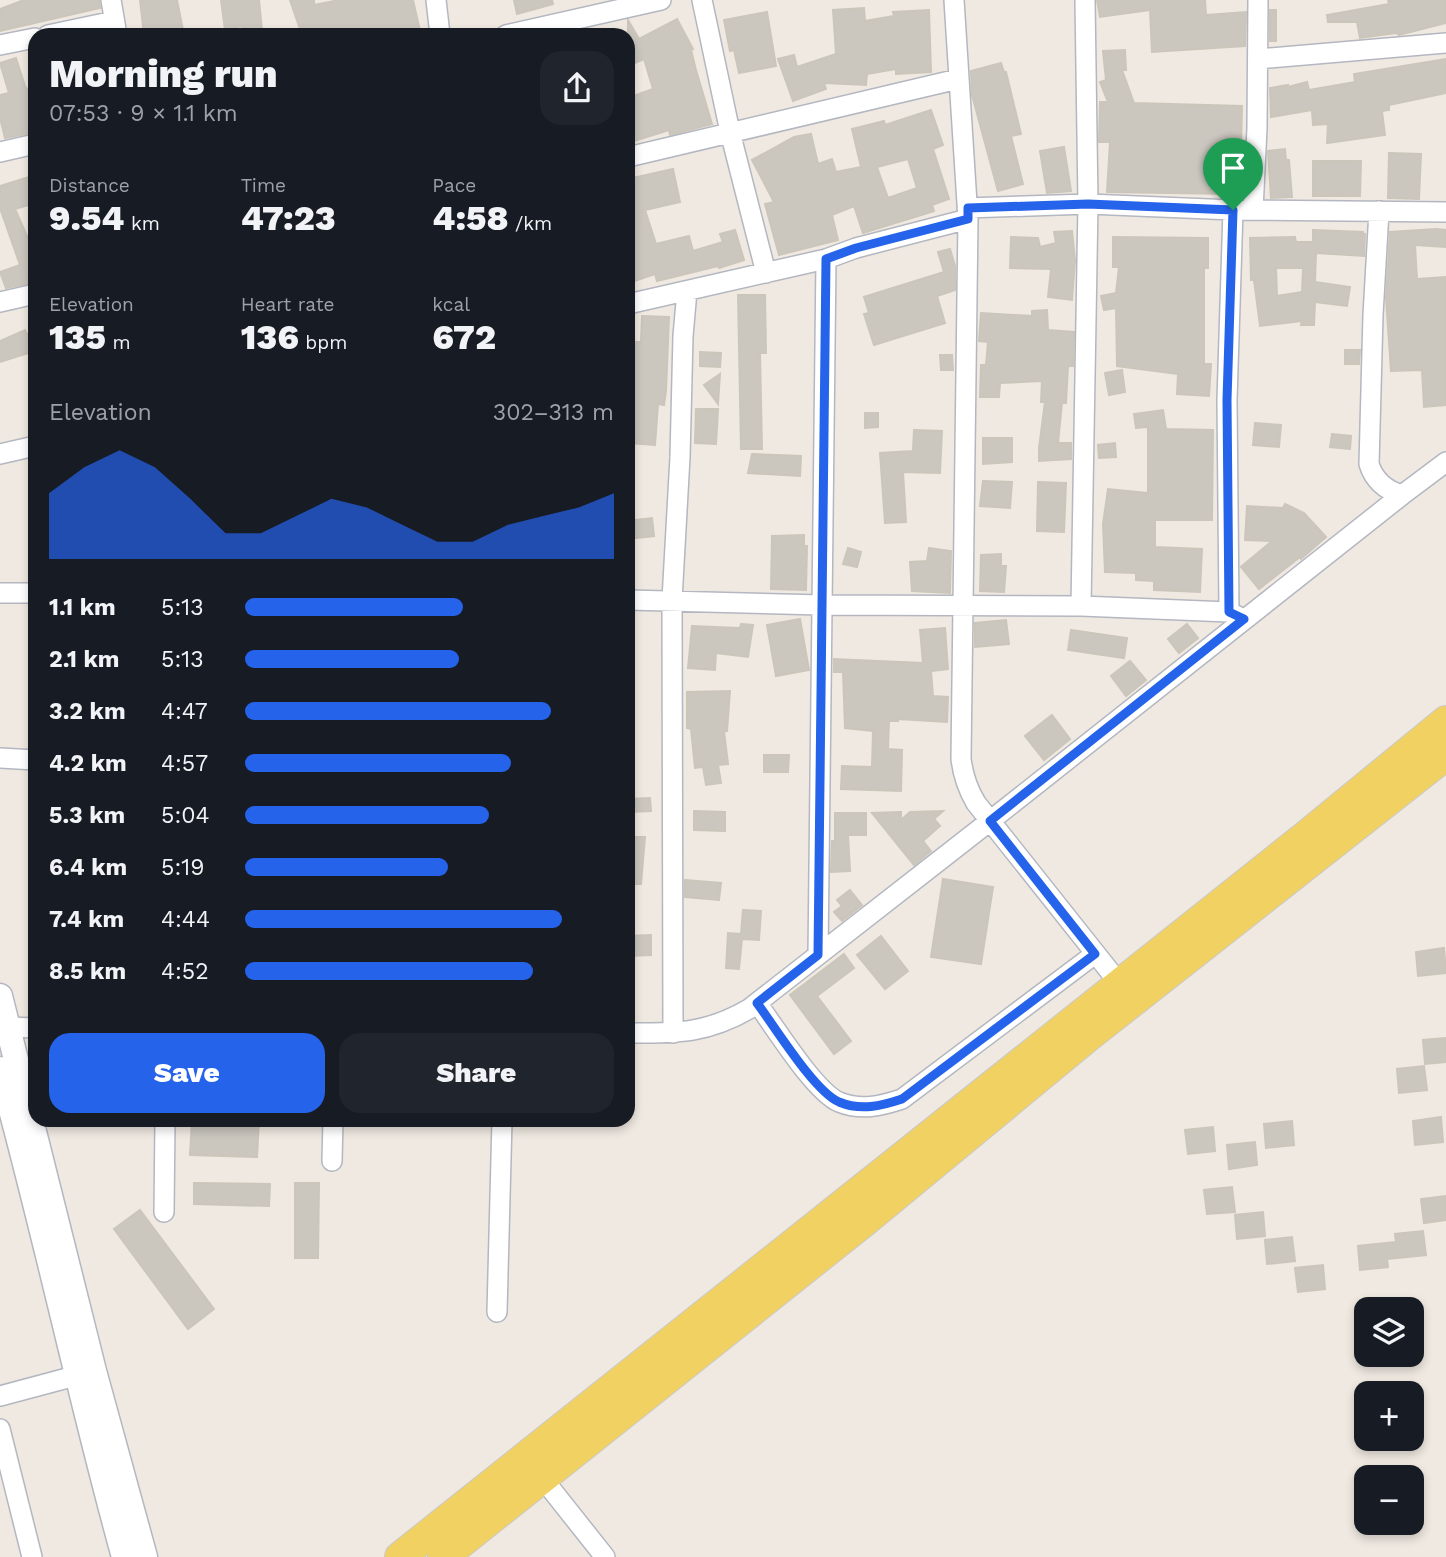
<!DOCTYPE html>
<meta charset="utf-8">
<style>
:root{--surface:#171b24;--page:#20242c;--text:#f1f3f6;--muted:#9ea1a6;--accent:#2563eb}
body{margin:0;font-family:"Work Sans",sans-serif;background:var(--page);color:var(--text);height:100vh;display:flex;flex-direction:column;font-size:26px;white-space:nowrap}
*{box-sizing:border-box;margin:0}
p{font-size:23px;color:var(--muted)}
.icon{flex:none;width:38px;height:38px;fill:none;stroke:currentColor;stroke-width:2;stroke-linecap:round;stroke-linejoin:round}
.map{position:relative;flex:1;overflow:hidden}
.drawer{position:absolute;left:28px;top:28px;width:607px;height:1099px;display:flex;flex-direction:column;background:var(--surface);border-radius:21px;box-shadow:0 4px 10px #0003}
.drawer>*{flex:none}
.controls{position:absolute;left:1354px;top:1297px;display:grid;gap:14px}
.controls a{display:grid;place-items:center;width:70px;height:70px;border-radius:14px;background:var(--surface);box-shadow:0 4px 10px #0003;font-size:35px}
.pin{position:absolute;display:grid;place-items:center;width:60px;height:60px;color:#fff;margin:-72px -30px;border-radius:50% 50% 50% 0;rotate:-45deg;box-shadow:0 0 7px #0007}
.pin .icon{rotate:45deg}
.round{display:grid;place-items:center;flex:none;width:74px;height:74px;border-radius:21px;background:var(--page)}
.headline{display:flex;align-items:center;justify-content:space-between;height:119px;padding:0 21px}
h1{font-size:38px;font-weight:800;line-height:52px}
.stats{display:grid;grid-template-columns:repeat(3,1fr);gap:10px;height:119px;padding:7px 21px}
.stats div{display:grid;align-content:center}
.stats b{font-size:35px;font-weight:800}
.stats small{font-size:19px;font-weight:400}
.stats p{font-size:19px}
.chart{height:196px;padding:14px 21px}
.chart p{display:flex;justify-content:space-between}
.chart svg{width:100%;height:126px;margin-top:7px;fill:var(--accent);opacity:.7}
.button{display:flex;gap:14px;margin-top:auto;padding:14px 21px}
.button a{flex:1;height:80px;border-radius:21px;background:var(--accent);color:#fff;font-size:28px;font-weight:800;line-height:80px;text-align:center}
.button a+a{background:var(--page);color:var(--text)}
ul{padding:0 21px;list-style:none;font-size:23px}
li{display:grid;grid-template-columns:112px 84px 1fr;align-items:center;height:52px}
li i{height:18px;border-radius:9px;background:var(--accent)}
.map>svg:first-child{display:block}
.building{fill:#cbc7bf;stroke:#cbc5ba;stroke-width:2;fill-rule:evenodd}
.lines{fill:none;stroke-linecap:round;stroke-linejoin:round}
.minor-casing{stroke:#b4b7c1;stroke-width:22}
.tertiary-casing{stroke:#b4b7c1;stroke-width:27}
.primary-casing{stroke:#c9c9c9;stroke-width:32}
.minor{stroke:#fff;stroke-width:19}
.tertiary{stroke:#fff;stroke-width:24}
.primary{stroke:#f2d163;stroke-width:30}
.route-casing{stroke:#fff;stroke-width:14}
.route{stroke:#2563eb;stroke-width:9}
</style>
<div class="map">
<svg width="1446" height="1557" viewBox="0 0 1446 1557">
<rect width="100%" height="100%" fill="#efe9e1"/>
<path class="building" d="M24,0H99L100,8L0,31V9Z
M140,0H177L184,35H144Z
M221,0H259L262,30L243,33L242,26L225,30Z
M290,0H314V5L339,0H413L421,35H302Z
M514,0H552L553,4L517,14Z
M1097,0H1205L1206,15L1246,12L1245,46L1152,52L1150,10L1100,17Z
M1388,0H1446V23L1399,35L1396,33L1360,38L1357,22H1328L1327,15L1389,4Z
M864,8L865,21L894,16L893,12L929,10L931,72L896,74V69L867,74L866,85L824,83L826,89L793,101L778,59L794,55L797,67L836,54L833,10Z
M1270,10H1276V41H1270Z
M767,12L776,66L739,73L734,50L730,51L724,20Z
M677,19L693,49L691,50L696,70L712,124L670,135L669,130L628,143V98L653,89L644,59L628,66V20L639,39Z
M1125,50L1126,70H1122L1134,103L1242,106L1241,146H1231V194L1107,192L1110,142H1099L1100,102H1108L1100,82L1106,80L1103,51Z
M16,58L26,89L35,87V105L31,106L35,132L5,138L0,118V95L9,93L0,63Z
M1446,59V93L1389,105V110L1382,111L1385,135L1327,143L1328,124L1313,125L1312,110L1271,117L1270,88L1288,85V87L1307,82L1309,90L1355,82L1354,74Z
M1001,63L1004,72H1006L1021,134L1011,136L1023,184L998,191L972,95L971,71Z
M931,110L943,145L933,149L949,199L932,205L934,211L863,233L854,206L832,215L838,240L779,255L765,204L774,202L752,160L794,137L811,134L818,164L832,159L836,172L861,167L852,129L884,121L885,125ZM908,159L917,188L888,198L877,167Z
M1064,147L1071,191L1047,193L1040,151Z
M1285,149L1286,160H1289L1292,197L1271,198L1268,151Z
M1389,153L1421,154L1419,199L1388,198Z
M1313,161H1361L1360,196H1313Z
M673,169L680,202L645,210L656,244L689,236L693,251L723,242L720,234L735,230L744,260L719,268L718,266L657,281L655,274L628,283V220L632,219L628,205V179Z
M35,175V203L15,209L31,245L35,244V272L27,274L30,283L6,288L0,272L20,265L0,208V186Z
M1436,229L1446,230V247L1415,245L1417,279L1446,277V405L1424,407L1422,370L1391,371L1386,298L1390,232Z
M1313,230L1363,232V234H1365L1364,256L1316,253L1315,282L1350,287L1347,306L1315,302L1314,325H1301L1302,321L1260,326L1254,280H1251L1250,238L1295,237L1296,242H1313ZM1276,268H1303L1302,292L1277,296Z
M1072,231L1075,260L1072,300L1048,297L1051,269L1010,268L1011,237L1038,238L1040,247L1056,243L1054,232Z
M1113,237L1208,238V268H1204V364H1211L1209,396L1177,394L1178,374L1117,366L1116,308L1104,310L1101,296L1116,293L1119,267H1113Z
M950,249L955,266V290L937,296L945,323L874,345L864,314L869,313L864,297L944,272L938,252Z
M738,295H765L766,353H760L762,449H741Z
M1047,310L1048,330L1074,332L1073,366H1068L1066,403H1062L1058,443H1071V459L1039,461V448L1045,402H1041L1042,381L1000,383L999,397H980L981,365H986L988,342L979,341L981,313L1032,316V311Z
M642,316L669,317L666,391L664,405L658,404L655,445L628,443L630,342H641Z
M25,330L35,351L0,362V341Z
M1345,350H1360L1359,364H1345Z
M700,352L721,353L720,367L700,366Z
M940,355H952L953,370H941Z
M1122,370L1125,392L1109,395L1105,373Z
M720,374L718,404L704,385Z
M696,409H718L716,444L695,443Z
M1163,410L1166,429L1213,430L1212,520H1155V547L1202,549L1200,592L1154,590V581L1136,580V573L1105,572L1103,524L1108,489L1148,493V427L1136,428L1134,414Z
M865,413H878V427L865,428Z
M1255,423L1281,425L1279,447L1253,445Z
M914,430L942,431L940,473L903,472L906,522L885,523L880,453L913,451Z
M1332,434L1351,436L1350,449L1330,447Z
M983,438H1012V462L983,464Z
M1115,443L1116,457L1099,458L1098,445Z
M752,454L801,456L800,476L748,473Z
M983,481L1012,482L1010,508L980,506Z
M1038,482L1066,483L1064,532L1037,531Z
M1285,504L1304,513L1326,537L1301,559L1300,557L1259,589L1241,567L1272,541L1245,540L1247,506L1283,508Z
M652,518L654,536L628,539V521Z
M804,535V546H807L806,590L771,589L772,536Z
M848,548L861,552L857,567L843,564Z
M929,548L951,551L950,593L912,591L910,562L927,561Z
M1001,554V566H1006L1004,592L980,591L981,555Z
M800,619L809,670L776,676L767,625Z
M1006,620L1009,644L975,647V623Z
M741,624L753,625L748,657L716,653L715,670L688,668L692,626L740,628Z
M1187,624L1198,638L1179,653L1168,639Z
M945,628L948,669L931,671L933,696L948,697L947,722L898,719V721H889L888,749L902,750L901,791L841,789L842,766L872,767L873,731L845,728L843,672H834V659L923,663L920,630Z
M1071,630L1127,638L1124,658L1068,650Z
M1130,661L1146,680L1126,696L1111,676Z
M730,691L727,731H724L728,764L718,765L721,783L706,785L703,767L695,768L691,729L687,728V692Z
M1052,715L1070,739L1044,760L1025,736Z
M764,755H789L788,772H764Z
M650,798L651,811L628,812V799Z
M694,811L725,812V831L694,830Z
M943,811L934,819L940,826L923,841L931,851L914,865L872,813L901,812V820L910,812Z
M835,813H866V835H848L850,871L831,872L832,841H835Z
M628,837H645L641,884H628Z
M943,879L993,887L981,964L931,957Z
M685,880L721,883L719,900L685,897Z
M850,890L862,905L842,921L834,912L842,906L837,900Z
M743,910L761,911L759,940L742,939L739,969L726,968L728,933L741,934Z
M651,935V955L628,956V936Z
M881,936L908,971L885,989L857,955Z
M1444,948L1446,973L1418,976L1416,952Z
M844,954L854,968L817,996L851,1041L834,1054L790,995Z
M1446,1038V1062L1425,1064L1423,1040Z
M1424,1066L1427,1090L1399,1093L1397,1069Z
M1441,1117L1443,1142L1415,1145L1413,1121Z
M192,1120H259L257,1157L190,1155Z
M1292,1121L1294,1145L1266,1148L1264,1124Z
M1213,1127L1215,1151L1188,1154L1185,1130Z
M1255,1142L1257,1165L1229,1169L1227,1145Z
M194,1183L270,1184L269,1206L194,1204Z
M295,1183H319L318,1258H295Z
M1232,1187L1235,1212L1207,1214L1204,1190Z
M1446,1196V1220L1424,1223L1421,1199Z
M140,1210L214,1309L188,1329L114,1229Z
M1263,1212L1265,1236L1237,1239L1235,1215Z
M1423,1231L1426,1255L1387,1259L1388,1267L1360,1270L1358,1246L1396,1242L1395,1234Z
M1292,1237L1295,1261L1267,1264L1265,1240Z
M1323,1265L1325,1289L1298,1292L1295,1268Z"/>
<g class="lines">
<defs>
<path id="minor" d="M111,0L117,35
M436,0L440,35
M702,0L730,132L766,273
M954,0L968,219L961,759C963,775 967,788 976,803L1119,983
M48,35L114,21
M506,35L661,0
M0,45L35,38
M1258,59L1446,43
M0,152L35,144
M628,157L958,79
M967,208L1088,204L1233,210L1446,212
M1253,210L1257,128L1258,0
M1379,211L1373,315L1369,464C1374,480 1385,490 1402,495
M0,302L35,294
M628,304L826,259L856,248L968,219
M0,454L35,446
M0,593H35
M628,600L821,605L1081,606L1229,612L1244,619
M1081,606L1088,204L1085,0
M1229,612L1227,400L1233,210
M0,758L35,760
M818,955L826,259
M757,1003C775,1027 814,1091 839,1102C861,1111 881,1106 902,1099L1095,954
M8,1027L35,1028
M628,1033C676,1033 706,1034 749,1009L990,821L1402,495L1446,462
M673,1033L672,600L680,457L683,336L687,291
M332,1161L333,1120
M164,1212L165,1120
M497,1312L502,1120
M0,1396L90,1372
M0,1429L32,1557
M536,1470L605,1557"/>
<path id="tertiary" d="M0,996L94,1371L145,1557
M0,1069C45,1231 79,1395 124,1557"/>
<path id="primary" d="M400,1557L1307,835L1446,721
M443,1557L866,1220L1090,1035L1446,755"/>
</defs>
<use href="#minor" class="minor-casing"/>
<use href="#tertiary" class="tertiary-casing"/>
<use href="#primary" class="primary-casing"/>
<use href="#minor" class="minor"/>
<use href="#tertiary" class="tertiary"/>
<use href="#primary" class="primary"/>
</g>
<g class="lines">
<defs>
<path id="route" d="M1088,204L1233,210L1227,400L1229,612L1244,619L990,821L1095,954L902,1099C881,1106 861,1111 839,1102C814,1091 775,1027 757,1003L818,955L826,259L856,248L968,219V208Z"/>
</defs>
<use href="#route" class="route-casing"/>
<use href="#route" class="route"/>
</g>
</svg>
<div class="controls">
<a><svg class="icon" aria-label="layers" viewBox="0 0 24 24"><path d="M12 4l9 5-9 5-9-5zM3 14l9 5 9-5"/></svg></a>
<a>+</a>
<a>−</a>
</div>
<div class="pin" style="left:1233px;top:210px;background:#1e9e55"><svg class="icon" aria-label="arrive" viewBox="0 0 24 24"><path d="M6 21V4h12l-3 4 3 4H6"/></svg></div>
<section class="drawer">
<div class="headline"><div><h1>Morning run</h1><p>07:53 · 9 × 1.1 km</p></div><a class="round"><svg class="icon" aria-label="share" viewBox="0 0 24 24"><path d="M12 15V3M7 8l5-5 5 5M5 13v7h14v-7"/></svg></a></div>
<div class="stats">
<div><p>Distance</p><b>9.54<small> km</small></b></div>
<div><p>Time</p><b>47:23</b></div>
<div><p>Pace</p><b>4:58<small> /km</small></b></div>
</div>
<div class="stats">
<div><p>Elevation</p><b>135<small> m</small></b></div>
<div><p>Heart rate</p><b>136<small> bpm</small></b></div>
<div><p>kcal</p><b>672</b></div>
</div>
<div class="chart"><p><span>Elevation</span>302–313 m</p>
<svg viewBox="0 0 160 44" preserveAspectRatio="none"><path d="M0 44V21L10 12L20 6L30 12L40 23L50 35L60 35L70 29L80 23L90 26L100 32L110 38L120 38L130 32L140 29L150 26L160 21V44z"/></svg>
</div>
<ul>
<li><b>1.1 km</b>5:13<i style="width:59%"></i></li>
<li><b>2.1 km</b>5:13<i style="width:58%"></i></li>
<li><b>3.2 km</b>4:47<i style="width:83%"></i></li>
<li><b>4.2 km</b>4:57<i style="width:72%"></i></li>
<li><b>5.3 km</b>5:04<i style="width:66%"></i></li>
<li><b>6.4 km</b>5:19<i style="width:55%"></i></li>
<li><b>7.4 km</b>4:44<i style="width:86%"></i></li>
<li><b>8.5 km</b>4:52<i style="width:78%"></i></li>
</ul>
<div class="button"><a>Save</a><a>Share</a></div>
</section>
</div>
